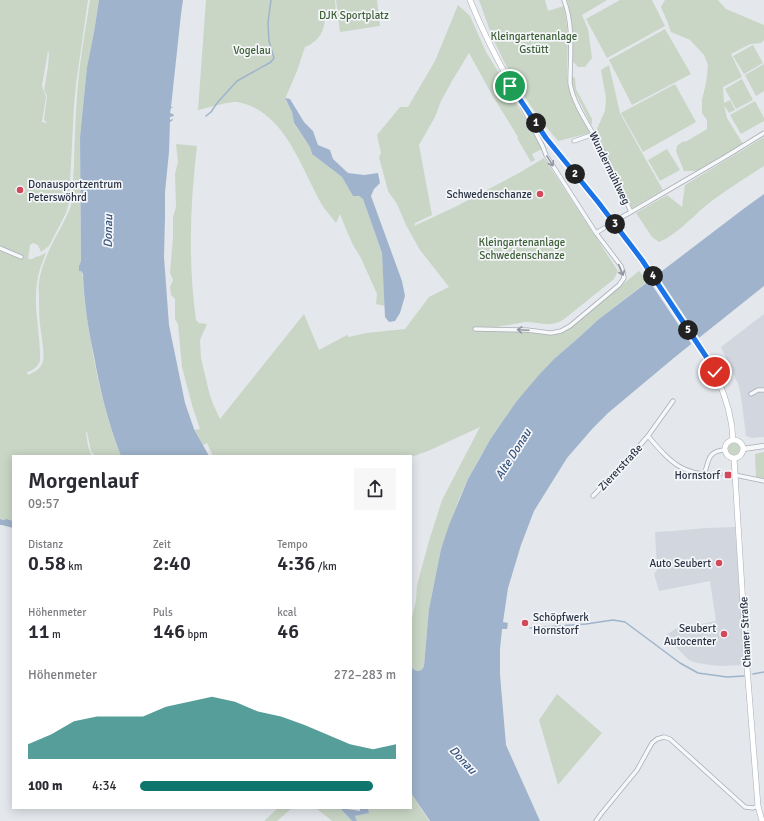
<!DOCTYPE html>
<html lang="de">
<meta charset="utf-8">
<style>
:root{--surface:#fff;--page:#f7f7f7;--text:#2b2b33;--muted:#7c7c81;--accent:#0f766e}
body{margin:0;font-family:Signika,sans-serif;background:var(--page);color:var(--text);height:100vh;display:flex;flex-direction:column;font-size:15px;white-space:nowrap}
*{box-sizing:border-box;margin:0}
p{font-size:13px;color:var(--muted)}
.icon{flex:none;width:22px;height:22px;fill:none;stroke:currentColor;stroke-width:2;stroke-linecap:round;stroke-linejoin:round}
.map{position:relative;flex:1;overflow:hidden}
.sheet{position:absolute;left:12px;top:455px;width:400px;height:354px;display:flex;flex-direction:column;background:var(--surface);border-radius:0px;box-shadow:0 2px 10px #0003}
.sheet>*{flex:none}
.pin{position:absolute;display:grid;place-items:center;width:34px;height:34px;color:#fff;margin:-17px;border:2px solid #fff;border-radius:50%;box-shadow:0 1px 4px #0007}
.km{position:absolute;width:20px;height:20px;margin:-10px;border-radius:50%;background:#222;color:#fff;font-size:11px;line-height:20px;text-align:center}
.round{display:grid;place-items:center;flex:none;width:42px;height:42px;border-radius:0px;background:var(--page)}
.headline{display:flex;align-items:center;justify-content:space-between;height:68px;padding:0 16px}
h1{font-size:22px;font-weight:600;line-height:30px}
.figures{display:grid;grid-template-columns:repeat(3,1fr);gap:6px;height:68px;padding:4px 16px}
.figures div{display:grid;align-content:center}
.figures b{font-size:20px;font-weight:600}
.figures small{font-size:11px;font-weight:400}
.figures p{font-size:11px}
.chart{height:112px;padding:8px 16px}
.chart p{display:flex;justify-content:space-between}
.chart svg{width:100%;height:72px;margin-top:4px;fill:var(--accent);opacity:.7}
ul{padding:0 16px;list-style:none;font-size:13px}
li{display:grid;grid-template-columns:64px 48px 1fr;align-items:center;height:30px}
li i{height:10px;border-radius:5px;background:var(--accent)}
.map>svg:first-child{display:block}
.built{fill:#d2d6de}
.green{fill:#c9d6c5;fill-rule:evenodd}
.water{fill:#9fb4cc}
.pier{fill:#e4e7ec}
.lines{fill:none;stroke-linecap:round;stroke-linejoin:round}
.stream{stroke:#9fb4cc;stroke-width:1.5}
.minor-tunnel{stroke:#bfc3cb;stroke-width:3.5;stroke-dasharray:3.5 2;stroke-linecap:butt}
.minor-casing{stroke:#a9aeb7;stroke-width:5}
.tertiary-casing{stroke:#a9aeb7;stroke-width:6}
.secondary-casing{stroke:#a9aeb7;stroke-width:6}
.minor{stroke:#f7f8fa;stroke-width:3.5}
.tertiary{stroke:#f7f8fa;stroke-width:4.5}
.secondary{stroke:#fff;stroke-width:5}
.oneway{stroke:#9196a0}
.route-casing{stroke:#fff;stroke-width:8}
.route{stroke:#1a73e8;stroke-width:5}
.poi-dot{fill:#d1495b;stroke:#f4f6f9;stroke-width:1.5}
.labels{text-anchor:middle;stroke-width:3.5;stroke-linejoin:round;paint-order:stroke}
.park-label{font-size:11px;fill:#3f6138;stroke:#f4f6f9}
.street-label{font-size:11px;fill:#2b3445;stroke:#f4f6f9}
.poi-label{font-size:11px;fill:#2b3445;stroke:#f4f6f9;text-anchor:end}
.water-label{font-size:12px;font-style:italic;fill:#34527a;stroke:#f4f6f9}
</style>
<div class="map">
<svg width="764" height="821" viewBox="0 0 764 821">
<rect width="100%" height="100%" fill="#e4e7ec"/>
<path class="built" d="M764,314V437L752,438L746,436L742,404L739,386L721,347Z
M735,527L745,665L718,666L697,663L689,660L665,636L675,629L716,621L710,581L659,591L654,574L657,570L655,532L673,531L705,528Z"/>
<path class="green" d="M0,0H88L76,84L74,105L69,203L66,213L49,246L41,252L38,245L33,243L30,245L28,259H32L38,256V257L45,253H46C42,263 38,273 37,283C33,308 41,336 40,361C38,366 33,371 27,372L28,375C34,372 39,370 42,364C46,358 41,333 40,325C39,316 39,306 39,297C39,292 38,287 39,282C43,254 61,231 71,206C75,170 74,133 77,97C79,64 85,32 90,0H99L94,32L87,67L80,137L81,271C84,276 83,285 84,292C85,305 87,318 89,331C96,374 105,416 121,456H95L91,451L87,432H86C87,440 88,449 92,456H13V521L0,519ZM48,51L49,54L48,67L44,90L47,96L44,120L47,123L42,122L46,97L42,86Z
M206,0H335L336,13L334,18L325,15C325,30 320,41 305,47L297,71L285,99L292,112L294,124L310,147L312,154L342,177L353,196H359L363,199L382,253L385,306L376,304L377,294L361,258L353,245L346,229L340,214L336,223C332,218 328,213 324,208C302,172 286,110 237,102C230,101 206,108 198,110Z
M336,0H377L380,26L340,32Z
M479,0H545L548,11L564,6L568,33L567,78L568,86L575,104L590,133L558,141C534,113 513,82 498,49C490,33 485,16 479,0Z
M567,0H607L582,15L588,29L592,58L585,67H578L572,61C573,40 573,20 567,0Z
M620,0H652L665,26L607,58L586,19Z
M665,0H718L726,9L764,25V40L761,43L750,44L731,54L742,77L723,87L724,103L730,100L735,110L729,113L724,105L727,118L743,144L696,171H684L676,151L677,146L682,142L687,141L707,129V120L702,113V100L706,83L708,65L704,55L690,40L671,32L668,23L661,7Z
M458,5L470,16L486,52L505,83L508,91L519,108L542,149L532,154L535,160L531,162L517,138L518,137L491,93L469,53L452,81L441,101L435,117L419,145L432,215L415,223L414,226L457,206L519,173L544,158L618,271L614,279L563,320C548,328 541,322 525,322C516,323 508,326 499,326L501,331L532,332L544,334L567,329L639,271L646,279L644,284L599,319L576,340L554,359L516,402L500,425L480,457L468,479L459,499L441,549L429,609L424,666C421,673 416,672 411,667V621L416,601L417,585L429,541L442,500L480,427L428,451L411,457V456H213L207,443L203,445L195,430L200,429L192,405L182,367L178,324L175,319V299L171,295L170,287L173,280L170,273L173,237V217L176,207L175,174L178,162L176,144L197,146C190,204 188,262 196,320L199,323L207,324L200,340L201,358L209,392L213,404L220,419L304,314L319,350L347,335L349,337L366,333L405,329L429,297L449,287L420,250L406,225L397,204L388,191L379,157L381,153L377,135L400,107H408L435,61Z
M665,29L691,74L632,105L609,60Z
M753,45L763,63L744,74L733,56Z
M764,64V91L756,96L745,75Z
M609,65L620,113L642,153L663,190L632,208L596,131L605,111L606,98L601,70Z
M572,76L575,78L576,89L592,119V123L591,125L572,86Z
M742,79L753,100L736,109L725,89Z
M675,84L696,122L643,152L621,113Z
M755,101L764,118V121L741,134L730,115Z
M764,137V166C747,177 729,188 713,200C695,213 680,233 659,242L652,237L636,213L667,195L682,207L685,185Z
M667,149L680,170L660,181L648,160Z
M728 449a6 6 0 1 1 12 0a6 6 0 1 1-12 0Z
M764,452V479L756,477L755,454Z
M557,694L602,733L558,785L539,720Z
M411,793L429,821H357L355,816L369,813L368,808H411Z
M278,808H292L277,821H264Z
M316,808H340L352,821H332Z"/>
<path class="water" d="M99,0H183L181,14L171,107L174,108H171L170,113L173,114L174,116L170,117V120L173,119V120L170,122L169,152L165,192V217L164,257L169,325L185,403L194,429L209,456H121C108,423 100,390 94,356C88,329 84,301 83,274L81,271H79V266L80,264L81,261L80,137L87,67L94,32Z
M285,98L290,99L304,122L313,131L318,145L330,150L333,159L348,173L364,175L378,173L380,183L374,189L371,196L402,281L405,296L400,313L395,321L389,322L385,317L382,253L363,199L359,196H353L342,177L312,154L310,147L294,123L292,112Z
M764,194V286L675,357L608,413L593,428L567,458L534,511L521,545L508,588L503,622L508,623L507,629H502L500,649V675L506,745L540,821H430L411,793V667C416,672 421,673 424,666L429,609L441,549L449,525L468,479L490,440L500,425L516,402L538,376L554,359L576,340L599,319L742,210Z
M0,519L4,520L6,519L13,521V528L2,525H0Z
M340,808L360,811V808H368L369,813L355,816L357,821H352Z"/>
<path class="pier" d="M656,273L700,339L692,345L648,279Z"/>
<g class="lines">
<path class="stream" d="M206,116L211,112L217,103L237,81L271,62L274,58L269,41L268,22L271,0
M530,628L586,624L613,620L625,622L680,663L698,673L727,677L744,676
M753,674L764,672"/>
<path class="minor-tunnel" d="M604,228L622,217"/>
<defs>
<path id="minor" d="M564,0C574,26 570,56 570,83C573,103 588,124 598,142C610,164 620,188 631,212L725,157L764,133
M574,141L594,134
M622,217L631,212
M596,233L604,228
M0,248L21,257
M475,329L527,330L551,333L561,331L570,326L619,285L624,278L623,272L621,266L596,233L546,155L543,147L522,106
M751,394L758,390H764
M648,436L673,401
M704,475C709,461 707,451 725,450
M735,475L764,481
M593,496L634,452L648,436C670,462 683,477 720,474
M596,821L601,814L637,770L652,743L657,739L664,737L670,739L745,807L753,808L758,806"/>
<path id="tertiary" d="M743,449L764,446"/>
<path id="secondary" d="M470,0C488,44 510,86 537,125C556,152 579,177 599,204C626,238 651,273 675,309C702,351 731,388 733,440
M725 449a9 9 0 1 1 18 0a9 9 0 1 1-18 0Z
M734,458L746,654L758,806L762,821"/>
</defs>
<use href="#minor" class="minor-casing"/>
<use href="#tertiary" class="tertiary-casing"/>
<use href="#secondary" class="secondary-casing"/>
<use href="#minor" class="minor"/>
<use href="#tertiary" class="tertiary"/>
<use href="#secondary" class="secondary"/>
</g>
<defs><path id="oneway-shaft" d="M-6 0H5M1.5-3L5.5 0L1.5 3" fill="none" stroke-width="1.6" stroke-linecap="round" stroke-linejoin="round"/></defs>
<g class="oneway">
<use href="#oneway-shaft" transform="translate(550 161) rotate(58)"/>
<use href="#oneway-shaft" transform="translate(621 270) rotate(67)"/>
<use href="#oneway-shaft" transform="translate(523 330) rotate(-177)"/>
</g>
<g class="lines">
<defs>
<path id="route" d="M510,86L506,77L521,101L546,138L598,202L642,260L707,358L715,372"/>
</defs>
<use href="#route" class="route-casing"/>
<use href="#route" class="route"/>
</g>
<g class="poi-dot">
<circle cx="20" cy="190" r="4"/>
<circle cx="540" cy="194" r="4"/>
<rect x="724" y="471" width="8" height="8" rx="2"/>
<circle cx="719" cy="563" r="4"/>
<circle cx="525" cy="623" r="4"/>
<circle cx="724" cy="634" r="4"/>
</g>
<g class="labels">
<g class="park-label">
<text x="354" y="19">DJK Sportplatz</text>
<text x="534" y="40">Kleingartenanlage<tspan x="534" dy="13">Gstütt</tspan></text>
<text x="252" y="54">Vogelau</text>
<text x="522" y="246">Kleingartenanlage<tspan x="522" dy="13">Schwedenschanze</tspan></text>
</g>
<g class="street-label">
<text transform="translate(610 168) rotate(64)" y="4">Wundermühlweg</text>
<text transform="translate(620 467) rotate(-47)" y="4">Ziererstraße</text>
<text transform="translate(745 632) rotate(-93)" y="4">Chamer Straße</text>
</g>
<g class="poi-label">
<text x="28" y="188" text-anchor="start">Donausportzentrum<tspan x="28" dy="13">Peterswöhrd</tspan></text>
<text x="532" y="198">Schwedenschanze</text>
<text x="720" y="479">Hornstorf</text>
<text x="711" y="567">Auto Seubert</text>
<text x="533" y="621" text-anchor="start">Schöpfwerk<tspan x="533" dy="13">Hornstorf</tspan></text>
<text x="716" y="632">Seubert<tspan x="716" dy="13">Autocenter</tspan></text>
</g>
<g class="water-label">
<text transform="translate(108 231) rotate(-89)" y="4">Donau</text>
<text transform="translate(513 454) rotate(-58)" y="4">Alte Donau</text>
<text transform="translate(463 760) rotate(47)" y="4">Donau</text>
</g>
</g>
</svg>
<div class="pin" style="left:510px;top:86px;background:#1e9e55"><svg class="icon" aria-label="arrive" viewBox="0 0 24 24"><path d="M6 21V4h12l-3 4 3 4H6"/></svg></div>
<div class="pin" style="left:715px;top:372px;background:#d93025"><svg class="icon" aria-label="check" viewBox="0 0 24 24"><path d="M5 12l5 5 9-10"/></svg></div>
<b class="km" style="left:536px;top:123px">1</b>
<b class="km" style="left:575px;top:174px">2</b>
<b class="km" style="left:615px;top:224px">3</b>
<b class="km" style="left:653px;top:276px">4</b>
<b class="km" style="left:688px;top:330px">5</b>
<section class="sheet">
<div class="headline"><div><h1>Morgenlauf</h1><p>09:57</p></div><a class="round"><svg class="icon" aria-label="share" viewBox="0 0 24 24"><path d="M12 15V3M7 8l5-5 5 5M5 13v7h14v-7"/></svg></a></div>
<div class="figures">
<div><p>Distanz</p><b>0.58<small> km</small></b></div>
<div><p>Zeit</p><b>2:40</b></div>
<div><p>Tempo</p><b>4:36<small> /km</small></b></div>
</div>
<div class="figures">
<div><p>Höhenmeter</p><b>11<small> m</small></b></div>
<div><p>Puls</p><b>146<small> bpm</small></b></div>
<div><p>kcal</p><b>46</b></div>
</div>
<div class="chart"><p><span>Höhenmeter</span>272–283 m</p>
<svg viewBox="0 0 160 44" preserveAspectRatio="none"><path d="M0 44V35L10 29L20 21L30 18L40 18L50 18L60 12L70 9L80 6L90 9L100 15L110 18L120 23L130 29L140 35L150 38L160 35V44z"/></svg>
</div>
<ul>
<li><b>100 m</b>4:34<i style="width:91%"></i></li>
</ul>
</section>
</div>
